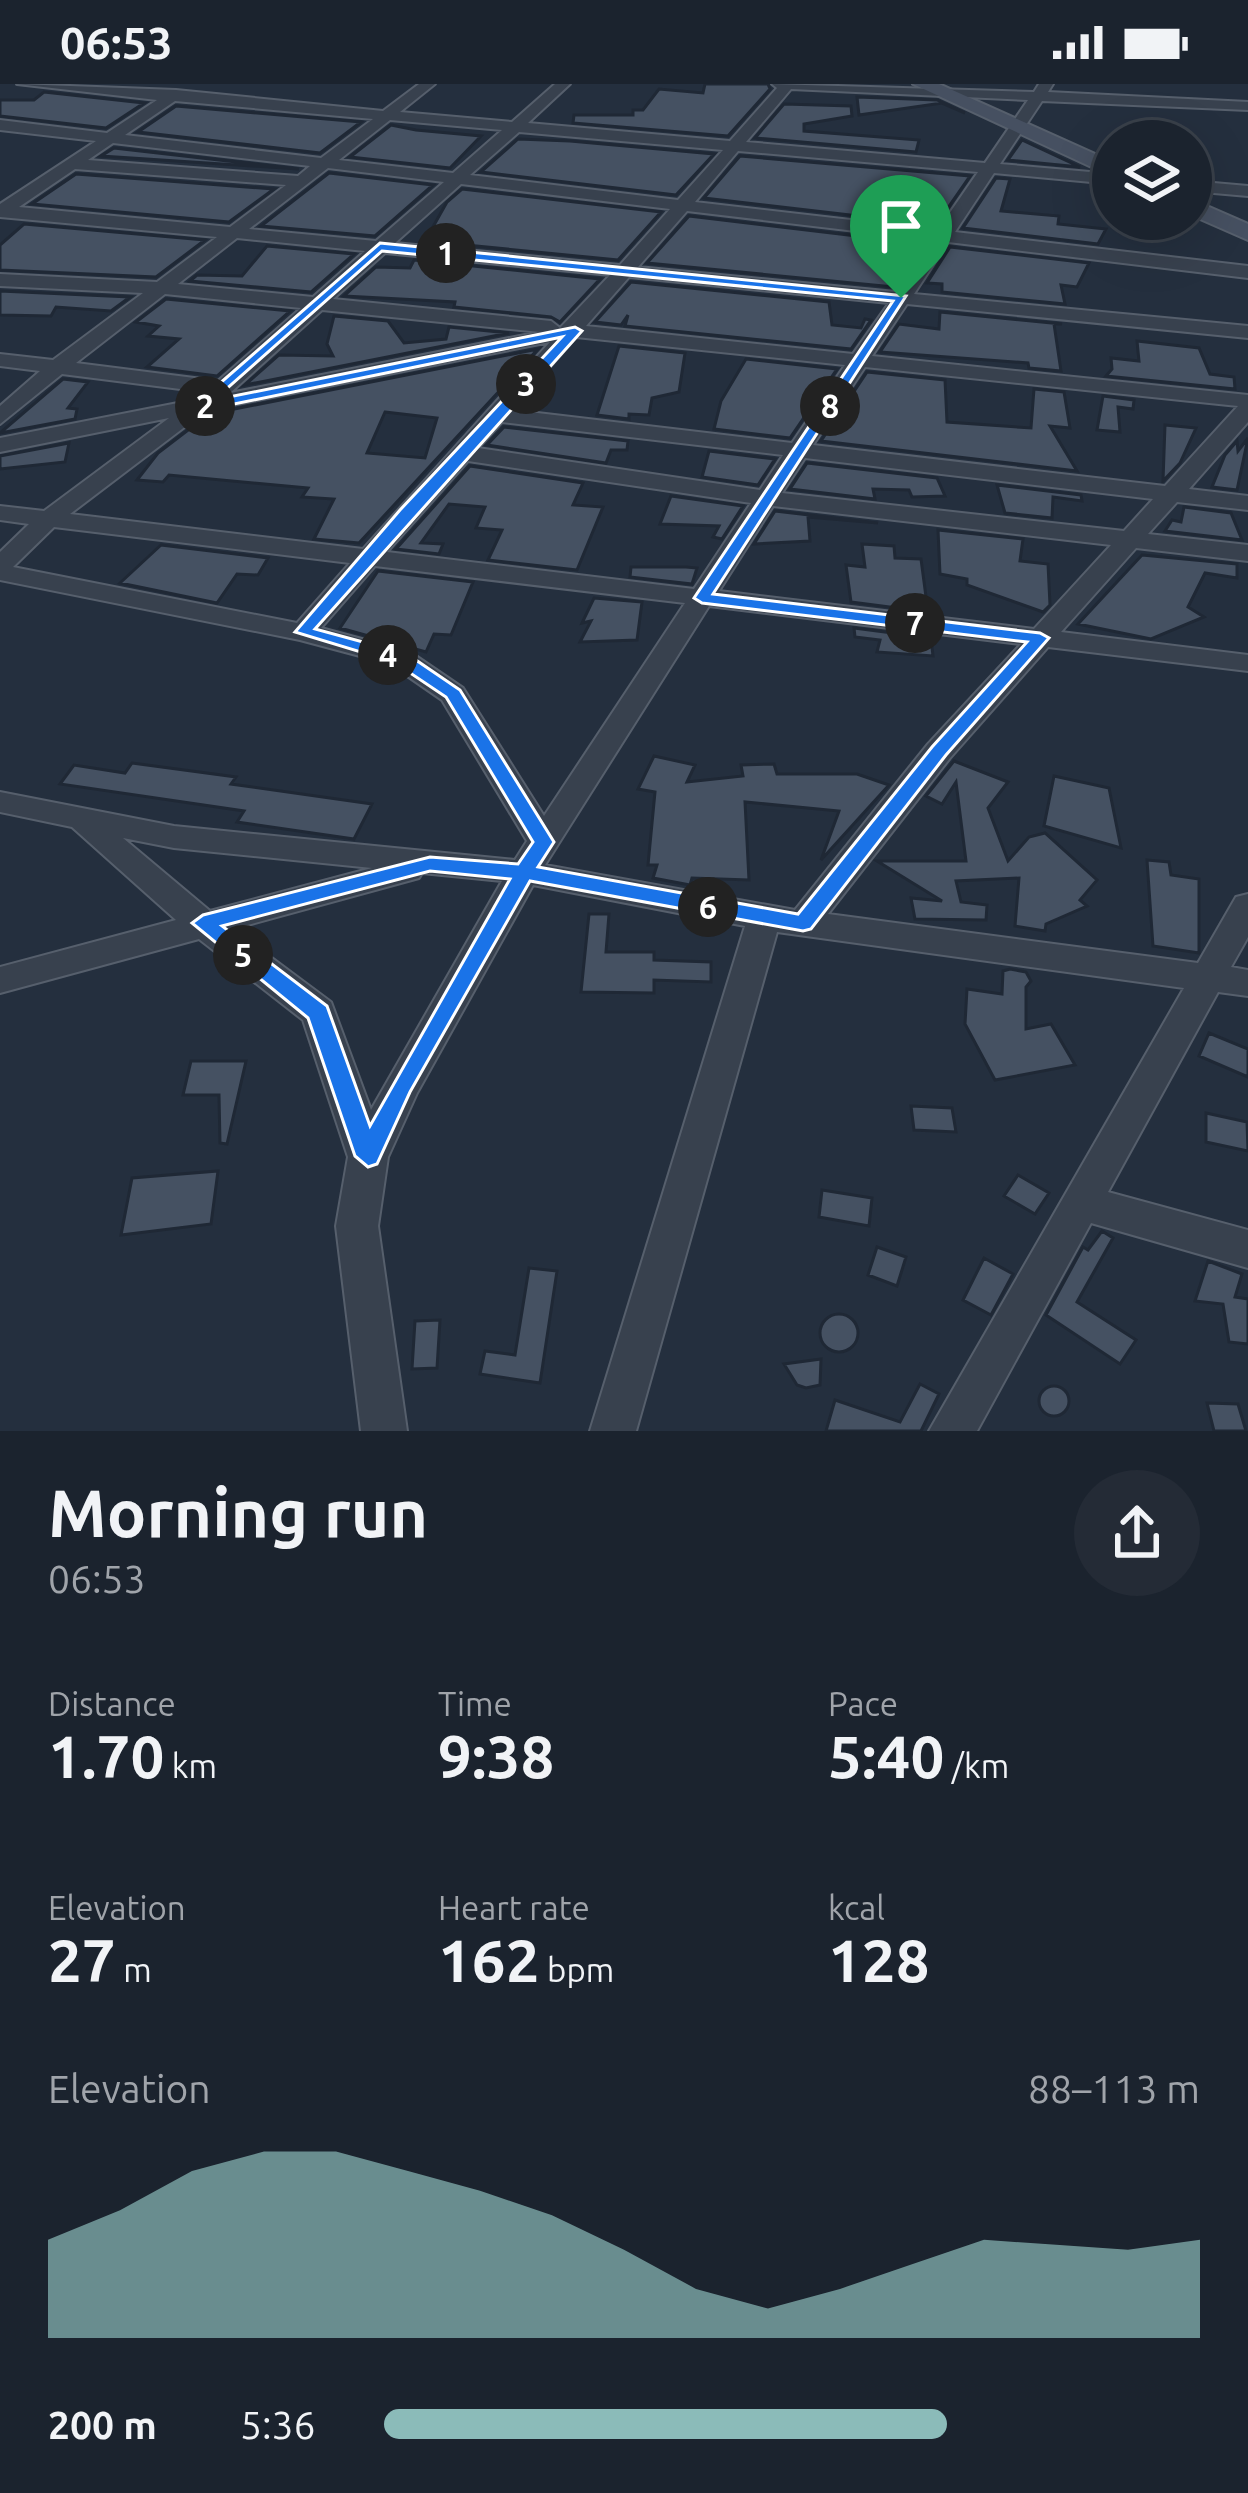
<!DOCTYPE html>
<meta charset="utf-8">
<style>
:root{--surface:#1b232e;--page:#242b36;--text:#f1f3f6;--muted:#a0a4aa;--line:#39404a;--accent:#8bbbb9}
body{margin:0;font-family:Ubuntu,sans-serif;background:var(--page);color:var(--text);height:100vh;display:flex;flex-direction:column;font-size:45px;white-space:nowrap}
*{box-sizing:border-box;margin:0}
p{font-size:39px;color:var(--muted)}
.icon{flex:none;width:66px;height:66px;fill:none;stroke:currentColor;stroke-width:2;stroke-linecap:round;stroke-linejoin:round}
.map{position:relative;height:1347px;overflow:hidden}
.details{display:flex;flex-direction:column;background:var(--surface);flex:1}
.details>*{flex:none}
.fabs{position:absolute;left:1092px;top:36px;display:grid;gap:24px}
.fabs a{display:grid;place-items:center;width:120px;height:120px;border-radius:50%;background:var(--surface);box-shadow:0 12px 48px #0002,0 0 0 3px var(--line);font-size:60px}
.pin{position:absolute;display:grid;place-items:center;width:102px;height:102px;color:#fff;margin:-123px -51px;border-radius:50% 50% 50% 0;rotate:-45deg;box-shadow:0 0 12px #0007}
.pin .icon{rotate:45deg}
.km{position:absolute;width:60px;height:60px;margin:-30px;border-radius:50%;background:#222;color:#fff;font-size:33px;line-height:60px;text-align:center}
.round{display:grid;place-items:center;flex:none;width:126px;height:126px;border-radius:63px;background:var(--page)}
.overview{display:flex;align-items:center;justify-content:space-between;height:204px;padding:0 48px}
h1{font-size:66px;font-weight:700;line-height:90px}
.metrics{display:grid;grid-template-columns:repeat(3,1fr);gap:18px;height:204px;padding:12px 48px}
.metrics div{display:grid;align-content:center}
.metrics b{font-size:60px;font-weight:700}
.metrics small{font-size:33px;font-weight:400}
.metrics p{font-size:33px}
.chart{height:336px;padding:24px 48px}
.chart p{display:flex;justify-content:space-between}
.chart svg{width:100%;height:216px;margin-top:12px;fill:var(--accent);opacity:.7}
ul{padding:0 48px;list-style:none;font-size:39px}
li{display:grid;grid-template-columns:192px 144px 1fr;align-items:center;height:90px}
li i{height:30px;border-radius:15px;background:var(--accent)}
.status{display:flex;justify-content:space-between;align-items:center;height:84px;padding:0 60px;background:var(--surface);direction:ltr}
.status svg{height:33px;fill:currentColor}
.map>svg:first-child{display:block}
.building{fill:#455162;stroke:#1f2835;stroke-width:3;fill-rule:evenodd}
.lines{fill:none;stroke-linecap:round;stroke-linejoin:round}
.minor-casing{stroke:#565f6c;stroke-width:4}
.secondary-casing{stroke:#565f6c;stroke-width:4}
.minor{fill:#38414e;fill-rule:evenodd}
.secondary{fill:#465061;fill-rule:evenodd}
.route{fill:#1a73e8;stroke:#fff;stroke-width:3;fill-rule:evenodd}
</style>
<div class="status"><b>06:53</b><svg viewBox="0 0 49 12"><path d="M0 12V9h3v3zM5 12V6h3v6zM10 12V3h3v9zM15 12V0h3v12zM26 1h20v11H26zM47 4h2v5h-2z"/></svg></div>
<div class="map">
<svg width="1248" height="1347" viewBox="0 0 1248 1347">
<rect width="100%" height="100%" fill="#242f3e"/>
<path class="building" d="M705,0H768L770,5L728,52L573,39L574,31H633V26H643L659,5L703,9Z
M44,8L144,19L106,44L0,32V16H34Z
M857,13L937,16L965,29L942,19L859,31Z
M784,20L851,22L852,32L804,40V47L919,56L916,68L755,54Z
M176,22L361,38L320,69L138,48Z
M391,41L416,46L481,52L450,84L350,73Z
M518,55L570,57L714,70L676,111L481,88Z
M1022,56L1080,83L1008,76Z
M114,64L299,85L101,72Z
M740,72L970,92L936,141L704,114Z
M329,89L433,101L375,152L261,142Z
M76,90L274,105L229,138L32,120Z
M996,94L1010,95L1001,127L1059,132L1058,140L1106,145L1098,160L963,144Z
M462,105L661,128L618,176L425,157L447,118Z
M689,132L924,160L894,203L647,179Z
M24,140L205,156L156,193L0,186V161Z
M267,162L354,170L311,208L190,197L197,191L242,192Z
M950,163L1089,179L1077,203L1061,201L1065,220L942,208V200L927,199Z
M414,176L600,195L560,238L551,233L454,223L455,218L344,212L376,183L410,184Z
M631,198L829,218L832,241L861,244L865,235L871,236L851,265L625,242L628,231L621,241L595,238Z
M0,207L130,213L111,227L56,223L51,232L0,231Z
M166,215L290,227L217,292L147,283L179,255L148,252L159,242L136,238Z
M940,228L1062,240H1054L1061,287L1029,284L1028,279L880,268L899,240L939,245Z
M334,232L388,237L404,259L446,255L449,243L509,249L245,301L279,271L333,272L327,260Z
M1137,257L1199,264L1210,290L1234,293L1235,305L1106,292L1112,285L1111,274L1139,277Z
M619,262L685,269L679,308L652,314L649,331L629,330V335L597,331Z
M538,265L359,459L314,455L334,415L302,413L308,404L169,391L163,398L137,396L158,369L209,330ZM385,328L437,334L425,374L367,369Z
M746,275L837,285L790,354L714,345L721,317Z
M867,288L945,296L947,338L1031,344L1034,305L1064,308L1070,344L1050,342L1077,387L821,357Z
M63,295L88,298L68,324L77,325L75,335L0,349Z
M1103,312L1134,316L1133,325L1118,323L1120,348L1097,346Z
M1165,341L1196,344L1180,379L1163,397Z
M504,343L628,357L627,366H611L606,379L487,361Z
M1248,354L1237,406L1212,403L1225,371L1237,357L1238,367Z
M69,359L65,378L0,385V372Z
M709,367L775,375L758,401L702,393Z
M807,379L937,394L945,412L912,413L909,406L873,405L875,415L790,405Z
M470,382L583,399L573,421L603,423L577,486L488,476L502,446L476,444L485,423L449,420L421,459L443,460L439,470L396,465Z
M997,401L1081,411L1082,417L1053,413L1052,434L1005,429Z
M671,412L743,422L722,455L713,453L719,442L660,440Z
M1184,423L1231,429L1242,456L1165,447L1172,436L1181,438Z
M775,427L878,439L808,433L810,457L754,460Z
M938,446L1023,455L1020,477L1048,480L1050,521L1043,528L967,501V495L940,490Z
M862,460L894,462L895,474L921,475L928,528L851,518L846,481L865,483Z
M161,461L268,474L258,491L237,490L217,519L120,499Z
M1142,471L1237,480V494L1205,489L1188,523L1204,533L1151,555L1078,540Z
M631,483H686L697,484L692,500L630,493Z
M378,487L473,498L451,551L434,550L426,568L340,544Z
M594,514L642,518L637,556L580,558L591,537L582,539Z
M854,544L931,554L933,572L877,568L880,556L855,553Z
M654,672L695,681L687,698L743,692L741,681L774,680L777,690H857L889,701L821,776L839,727L745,718L749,796L692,794L690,801L653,794L657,781H648L655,708L638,705Z
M954,677L1008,698L988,724L1008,777L1029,753L1045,749L1097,796L1080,816L1087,822L1046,840L1045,847L1015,842L1019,794L956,797L961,818L987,821L986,836L915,835L911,814L942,817L877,777H966L956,698L942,720L926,712Z
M132,679L236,693L231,700L372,720L354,755L237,738L244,727L60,700L74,681L125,689Z
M1054,692L1109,704L1121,764L1044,742Z
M1147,776L1169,778L1171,791L1199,795V869L1153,862Z
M589,830H609L606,868H654V876L711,878V898L654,896V909L581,908Z
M1010,885L1026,888L1031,897L1026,903V945L1051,940L1075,981L995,996L965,940L967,905L1002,910L1003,887Z
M1209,949L1248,965V993L1199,972Z
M191,977H246L227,1060L220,1059L219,1011H183Z
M911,1022L952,1024L956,1048L914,1046Z
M1206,1029L1247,1038L1248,1067L1206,1058Z
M218,1087L211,1140L121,1151L132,1094Z
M1018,1091L1049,1109L1035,1130L1004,1112Z
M822,1106L872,1114L869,1142L819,1133Z
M1102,1147L1113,1154L1077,1218L1136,1256L1120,1280L1046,1231L1083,1163L1088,1166Z
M877,1163L906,1173L897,1202L868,1191Z
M984,1174L1013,1190L991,1231L963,1216Z
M1208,1177L1242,1190L1235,1213L1248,1215V1260L1229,1258L1223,1220L1195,1217Z
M529,1184L557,1187L540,1299L480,1290L485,1267L515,1271Z
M820 1249a19 19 0 1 1 38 0a19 19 0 1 1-38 0Z
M440,1236L437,1284L412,1285L415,1237Z
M821,1275L820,1301L806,1304L797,1301L784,1280Z
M920,1300L939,1310L921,1347H826L835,1316L900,1338Z
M1039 1317a15 15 0 1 1 30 0a15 15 0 1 1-30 0Z
M1207,1319L1238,1320L1246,1347H1214Z"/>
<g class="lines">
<defs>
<path id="minor" d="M17,0L176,6L383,27L419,0H435L400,28L512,38L555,0H570L528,39L730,57L777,4L772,0L1034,8L1039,0H1053L1048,8L1248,18V26L1042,17L1000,80L1113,90V100L994,89L955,148L1248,182V194L948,158L914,210L1248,242V254L907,220L872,272L1248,311V338L1189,405L1248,412V426L1177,418L1148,450L1248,461V477L1136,464L1061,548L1248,571V587L1048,563L950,674L828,830L1198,879L1236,813L1248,810V853L1231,883L1248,886V912L1218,908L1108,1108L1248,1146V1184L1091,1139L977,1347H929L1184,904L777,848L636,1347H590L745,842L533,801L417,1009L388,1073L378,1142L407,1347H361L336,1142L348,1073L303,936L199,855L0,909V883L176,836L72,743L0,728V708L174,742L515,776L527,757L442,616L390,580L300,556L0,496V468L29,440L0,436V422L44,427L169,334L0,368V354L193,316L204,308L62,290L0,340V322L40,287L0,282V270L53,276L143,209L0,202V190L157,198L217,153L0,133V120L96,57L0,46V36L107,49L157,16ZM791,5L1028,16L985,79L746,58ZM175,17L373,35L321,74L125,51ZM390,36L502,46L453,89L339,76ZM519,48L723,66L678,116L470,91ZM113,59L310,82L298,92L88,76ZM738,67L978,88L938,146L695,118ZM328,84L444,98L376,157L249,145ZM75,85L286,101L230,143L19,123ZM461,100L670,125L620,181L395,159ZM687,127L932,156L896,208L638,183ZM237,154L365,167L313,213L178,200ZM385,169L610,191L560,244L551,237L333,215ZM629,193L889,219L853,270L586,242ZM165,210L301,224L218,297L76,279ZM322,226L540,248L230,309ZM576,253L845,281L792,359L512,326ZM550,258L363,465L70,430L207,326ZM865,283L1238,322L1165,402L813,361ZM502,338L783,371L760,406L478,364ZM805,374L1153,415L1124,447L782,409ZM468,377L751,419L694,505L387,468ZM773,422L1111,461L1034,545L719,507ZM54,443L350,479L297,539L13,483ZM375,482L685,519L544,732L463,604L410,568L321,544ZM709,522L1021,560L928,660L795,826L545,781ZM123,754L174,764L372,784L210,827ZM422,789L502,797L371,1026L331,918L233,845L419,794Z
M1191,97L1248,102V112L1191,107Z"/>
<path id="secondary" d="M913,0H939L1113,78V93Z
M1191,115L1248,140V156L1191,131Z"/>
</defs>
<use href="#minor" class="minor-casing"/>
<use href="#secondary" class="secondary-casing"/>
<use href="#minor" class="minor"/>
<use href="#secondary" class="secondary"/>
</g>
<path class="route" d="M380,159L906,212L713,510L1040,549L1049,554L946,671L811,845L803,847L530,797L410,1008L377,1080L368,1083L355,1072L308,934L192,839L203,831L430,773L518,780L533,758L446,613L394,578L295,548L400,426L562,253L190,329L183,325L218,301ZM382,167L893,217L694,514L702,519L1027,558L932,663L798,830L538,783L554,758L460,606L407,570L315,545L582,247L575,243L214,316ZM430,787L510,795L370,1042L327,922L222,842Z"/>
</svg>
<div class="fabs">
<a><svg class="icon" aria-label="layers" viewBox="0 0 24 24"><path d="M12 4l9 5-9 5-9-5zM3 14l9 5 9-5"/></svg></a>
</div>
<div class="pin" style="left:901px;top:214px;background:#1e9e55"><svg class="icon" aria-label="arrive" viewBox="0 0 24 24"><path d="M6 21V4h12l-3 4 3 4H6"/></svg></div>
<b class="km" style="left:446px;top:169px">1</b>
<b class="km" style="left:205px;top:322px">2</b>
<b class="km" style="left:526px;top:300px">3</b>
<b class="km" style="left:388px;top:571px">4</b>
<b class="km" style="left:243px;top:871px">5</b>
<b class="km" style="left:708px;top:823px">6</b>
<b class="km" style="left:915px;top:539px">7</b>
<b class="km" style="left:830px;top:322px">8</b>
</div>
<section class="details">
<div class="overview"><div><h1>Morning run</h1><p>06:53</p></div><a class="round"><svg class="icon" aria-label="share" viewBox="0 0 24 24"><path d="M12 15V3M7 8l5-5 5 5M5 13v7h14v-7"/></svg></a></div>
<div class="metrics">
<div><p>Distance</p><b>1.70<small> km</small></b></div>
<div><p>Time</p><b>9:38</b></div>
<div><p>Pace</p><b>5:40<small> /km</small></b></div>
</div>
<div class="metrics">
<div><p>Elevation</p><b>27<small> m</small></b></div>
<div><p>Heart rate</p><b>162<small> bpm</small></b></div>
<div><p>kcal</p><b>128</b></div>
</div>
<div class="chart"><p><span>Elevation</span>88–113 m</p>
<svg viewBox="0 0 160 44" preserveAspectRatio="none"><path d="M0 44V24L10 18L20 10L30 6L40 6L50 10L60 14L70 19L80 26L90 34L100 38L110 34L120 29L130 24L140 25L150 26L160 24V44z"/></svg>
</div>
<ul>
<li><b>200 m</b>5:36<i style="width:69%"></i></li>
</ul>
</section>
